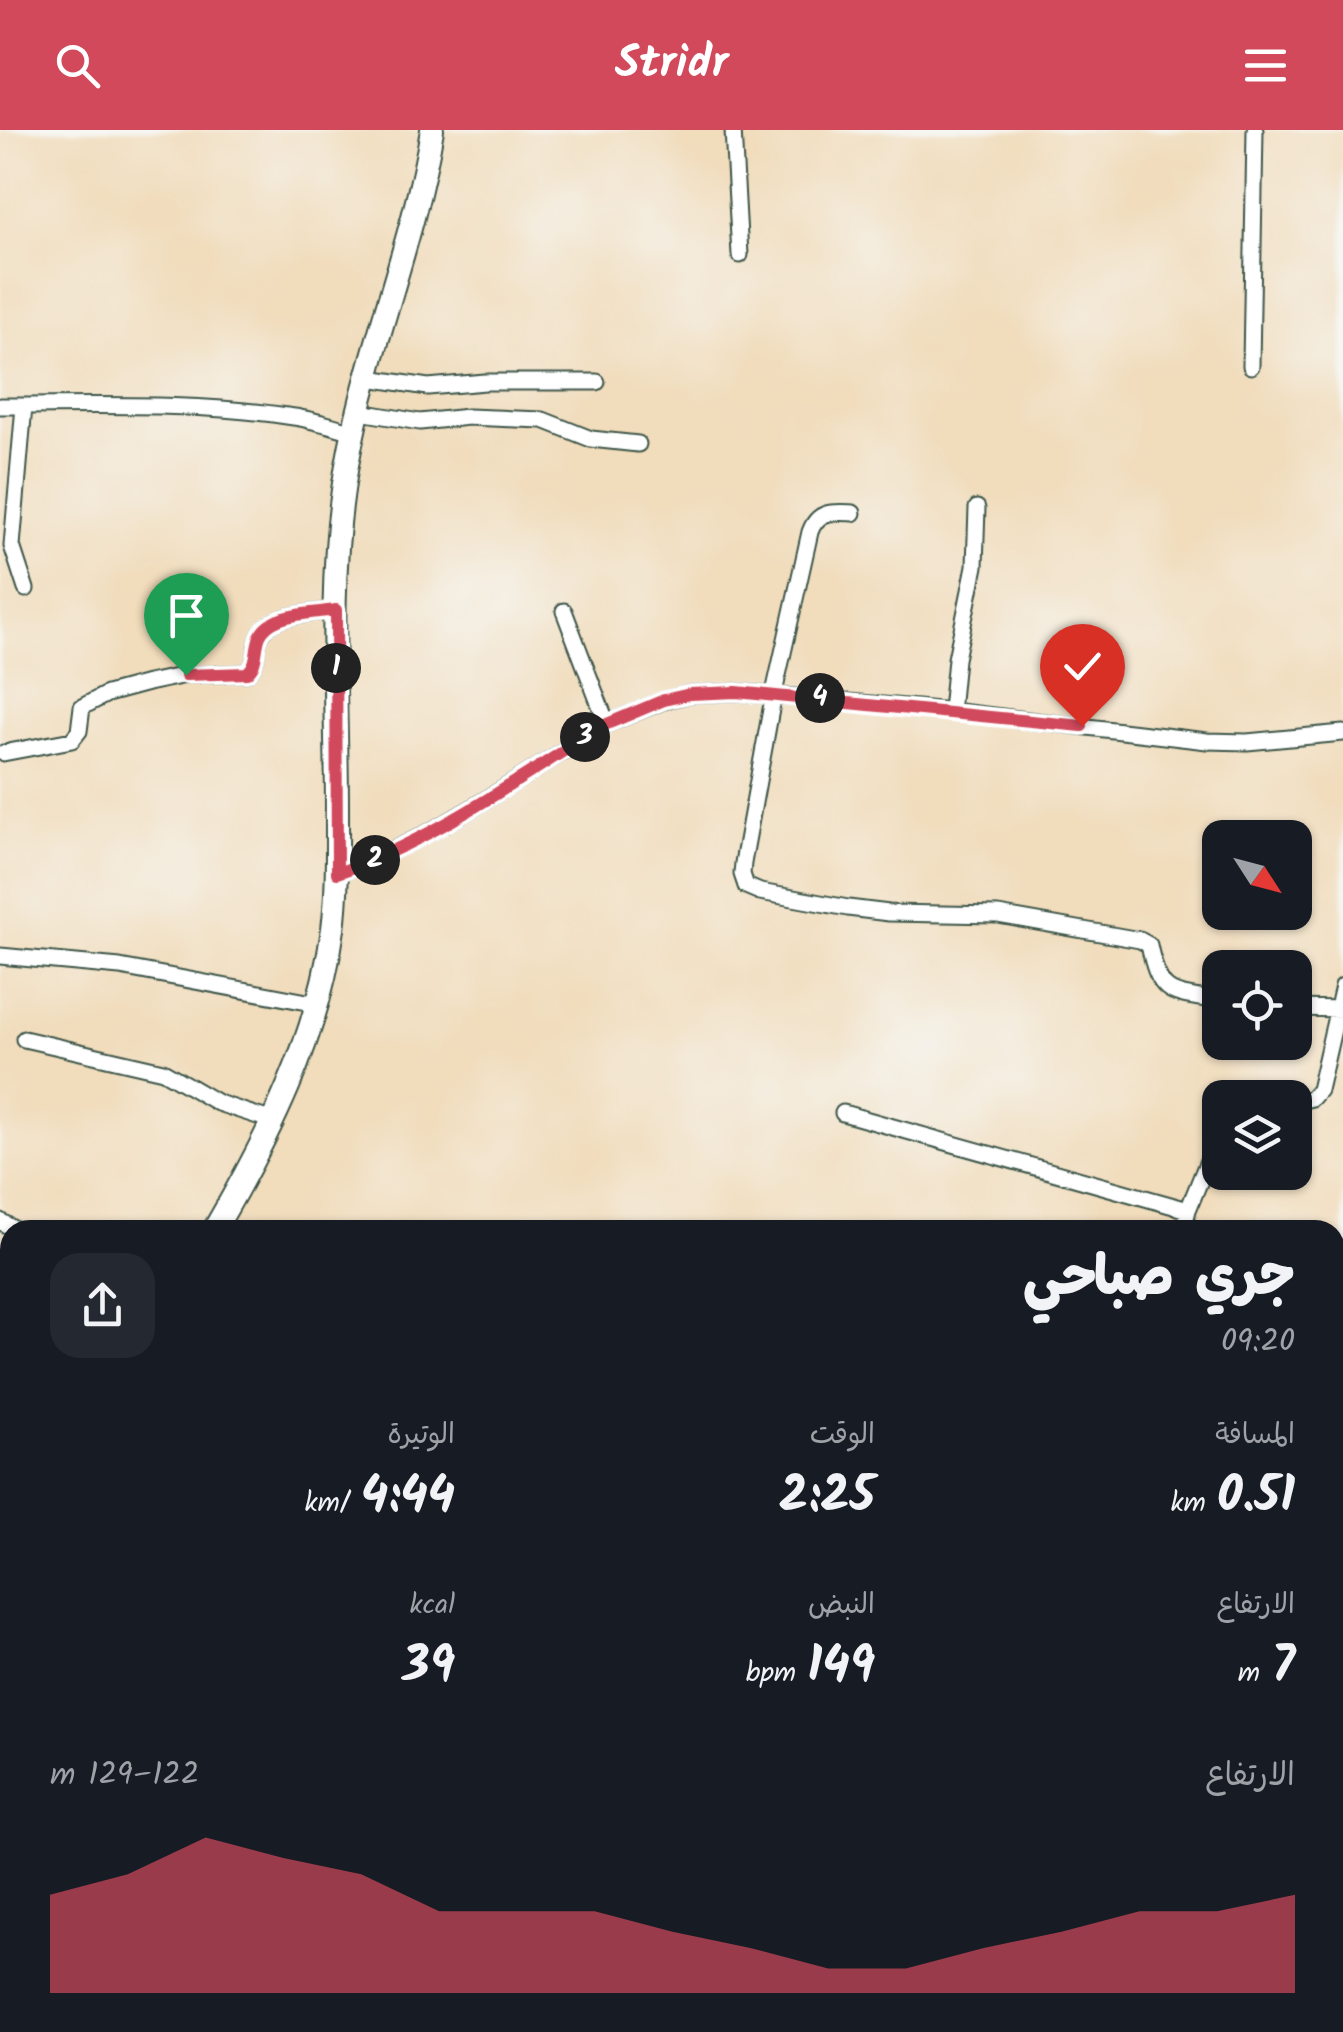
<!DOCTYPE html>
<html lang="ar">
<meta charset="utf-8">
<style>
:root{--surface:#171b24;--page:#242831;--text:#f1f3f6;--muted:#9ea1a6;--accent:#d1495b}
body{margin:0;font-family:Kalam,"Playpen Sans Arabic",sans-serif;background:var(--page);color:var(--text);direction:rtl;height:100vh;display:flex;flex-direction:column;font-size:38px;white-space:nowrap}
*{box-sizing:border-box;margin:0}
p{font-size:32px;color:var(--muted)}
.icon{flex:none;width:55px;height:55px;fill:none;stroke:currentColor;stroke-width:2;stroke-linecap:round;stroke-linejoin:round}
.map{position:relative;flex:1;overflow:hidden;direction:ltr}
.panel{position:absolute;left:0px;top:1090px;width:1345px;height:812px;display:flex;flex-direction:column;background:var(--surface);border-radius:30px 30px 0 0;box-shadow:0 2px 8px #0004;direction:rtl}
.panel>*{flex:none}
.needle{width:65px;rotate:126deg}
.controls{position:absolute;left:1202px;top:690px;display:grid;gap:20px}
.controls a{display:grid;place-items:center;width:110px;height:110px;border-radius:20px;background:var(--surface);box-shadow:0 2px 8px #0004;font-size:50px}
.pin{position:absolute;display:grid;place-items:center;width:85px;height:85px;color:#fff;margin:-102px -42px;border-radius:50% 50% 50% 0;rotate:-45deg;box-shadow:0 0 10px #0007}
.pin .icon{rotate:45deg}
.km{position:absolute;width:50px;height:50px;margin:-25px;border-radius:50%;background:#222;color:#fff;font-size:28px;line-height:50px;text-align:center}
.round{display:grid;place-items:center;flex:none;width:105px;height:105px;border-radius:30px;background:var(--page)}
.head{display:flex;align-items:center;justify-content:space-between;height:170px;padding:0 50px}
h1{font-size:55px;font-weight:800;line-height:75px}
.figures{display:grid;grid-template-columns:repeat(3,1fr);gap:15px;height:170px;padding:10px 50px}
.figures div{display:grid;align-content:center}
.figures b{font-size:50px;font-weight:800}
.figures small{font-size:28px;font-weight:400}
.figures p{font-size:28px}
.chart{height:280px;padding:20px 50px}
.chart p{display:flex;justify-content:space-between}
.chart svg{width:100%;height:180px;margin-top:10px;fill:var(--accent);opacity:.7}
header{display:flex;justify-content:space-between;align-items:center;height:130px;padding:0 50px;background:var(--accent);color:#fff;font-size:45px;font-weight:800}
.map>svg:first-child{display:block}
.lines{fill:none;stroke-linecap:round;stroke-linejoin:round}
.street-casing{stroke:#3e5548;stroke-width:19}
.secondary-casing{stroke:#3e5548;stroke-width:26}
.street{stroke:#fff;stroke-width:15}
.secondary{stroke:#fff;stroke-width:22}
.route-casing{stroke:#fff;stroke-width:20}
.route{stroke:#d1495b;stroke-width:12}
</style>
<header><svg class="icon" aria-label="menu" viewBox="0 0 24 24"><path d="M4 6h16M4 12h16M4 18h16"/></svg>Stridr<svg class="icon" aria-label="search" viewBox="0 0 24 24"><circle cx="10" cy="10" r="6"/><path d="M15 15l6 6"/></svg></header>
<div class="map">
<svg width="1343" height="1902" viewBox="0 0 1343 1902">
<rect width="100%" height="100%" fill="#f6f6f2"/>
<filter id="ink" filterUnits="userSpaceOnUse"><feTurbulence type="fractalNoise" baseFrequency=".01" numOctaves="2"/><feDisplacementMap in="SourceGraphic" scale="20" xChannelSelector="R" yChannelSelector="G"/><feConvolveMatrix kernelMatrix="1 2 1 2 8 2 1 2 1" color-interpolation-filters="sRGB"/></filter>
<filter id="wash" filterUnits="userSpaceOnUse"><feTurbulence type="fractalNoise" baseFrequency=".0048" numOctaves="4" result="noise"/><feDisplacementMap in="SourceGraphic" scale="40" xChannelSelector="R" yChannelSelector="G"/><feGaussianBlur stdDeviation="2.25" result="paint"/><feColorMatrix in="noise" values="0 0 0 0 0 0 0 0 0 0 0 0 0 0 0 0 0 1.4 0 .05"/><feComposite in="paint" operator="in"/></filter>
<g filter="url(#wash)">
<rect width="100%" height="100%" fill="#f1dcbb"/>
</g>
<g filter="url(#ink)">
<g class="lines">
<defs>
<path id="street" d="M733,0L740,125
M1251,236L1255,0
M369,248L428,257L485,252H597
M0,276C98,276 198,272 294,287C315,290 335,297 355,302
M24,276L12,416L26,459
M360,282L420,292L468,287L543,290L591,309L638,314
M853,383C832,382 818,380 810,402L774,563L743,733L742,744L746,756L760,762L848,778L889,783L998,785L1140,810L1149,815C1160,867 1169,863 1220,871
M564,481L607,594
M951,581L956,529L975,436L977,378
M3,623L72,610L79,601L82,577L107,564L148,553L186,545L247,543C257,534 255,526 258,513C263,482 312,484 336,480
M337,743C434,710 520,647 607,594L663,571L690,564L736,562L951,581L1207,611L1247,612L1343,603
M0,826L120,837L318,874
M1295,878L1343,879
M24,909L163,941L218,973L273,991
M1295,972L1312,968L1319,960L1343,856
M843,983L1188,1080L1220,1001
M0,1091L15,1100
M1183,1100L1188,1080
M1335,1162L1343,1165
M0,1401L10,1406
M0,1462L10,1468
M1335,1747L1343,1749
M0,1843L10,1849
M587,1892V1902
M1190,1892L1220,1902
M6,1902L10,1881
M1025,1902L1029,1892"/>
<path id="secondary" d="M214,1100C269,1006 318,908 333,799C338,759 337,718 337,678C337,573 328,464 343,360C360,238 412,122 432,0
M0,1443L10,1427"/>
</defs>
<use href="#street" class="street-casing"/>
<use href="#secondary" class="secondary-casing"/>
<use href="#street" class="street"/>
<use href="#secondary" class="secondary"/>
</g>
</g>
<g class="lines" filter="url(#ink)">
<defs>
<path id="route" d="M186,545L247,543C257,534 255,526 258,513C263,482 312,484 336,480L337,743C434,711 520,647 607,594L664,570L690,564L736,562L1082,596"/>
</defs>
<use href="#route" class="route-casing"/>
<use href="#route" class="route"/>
</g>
</svg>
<div class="controls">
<a><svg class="needle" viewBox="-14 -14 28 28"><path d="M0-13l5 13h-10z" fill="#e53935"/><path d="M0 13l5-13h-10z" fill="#9ea1a6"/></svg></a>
<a><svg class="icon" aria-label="locate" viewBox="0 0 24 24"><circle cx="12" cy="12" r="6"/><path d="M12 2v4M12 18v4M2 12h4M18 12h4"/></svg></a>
<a><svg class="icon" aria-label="layers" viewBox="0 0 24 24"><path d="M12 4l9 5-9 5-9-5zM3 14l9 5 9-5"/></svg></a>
</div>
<div class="pin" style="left:186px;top:545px;background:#1e9e55"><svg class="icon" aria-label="arrive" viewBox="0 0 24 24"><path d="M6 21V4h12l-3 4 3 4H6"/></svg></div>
<div class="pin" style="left:1082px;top:596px;background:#d93025"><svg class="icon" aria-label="check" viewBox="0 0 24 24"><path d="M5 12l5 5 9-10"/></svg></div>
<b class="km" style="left:336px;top:538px">1</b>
<b class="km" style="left:375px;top:730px">2</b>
<b class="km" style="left:585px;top:607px">3</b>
<b class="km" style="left:820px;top:568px">4</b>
<section class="panel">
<div class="head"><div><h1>جري صباحي</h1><p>09:20</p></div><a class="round"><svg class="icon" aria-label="share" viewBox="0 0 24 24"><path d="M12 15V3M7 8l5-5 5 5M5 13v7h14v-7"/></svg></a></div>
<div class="figures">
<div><p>المسافة</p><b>0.51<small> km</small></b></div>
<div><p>الوقت</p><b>2:25</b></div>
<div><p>الوتيرة</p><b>4:44<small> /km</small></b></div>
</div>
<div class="figures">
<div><p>الارتفاع</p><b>7<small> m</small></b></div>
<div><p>النبض</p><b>149<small> bpm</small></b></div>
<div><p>kcal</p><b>39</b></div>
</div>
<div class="chart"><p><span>الارتفاع</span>122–129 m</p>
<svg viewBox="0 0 160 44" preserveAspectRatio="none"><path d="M0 44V20L10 15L20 6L30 11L40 15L50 24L60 24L70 24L80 29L90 33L100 38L110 38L120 33L130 29L140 24L150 24L160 20V44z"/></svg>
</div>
</section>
</div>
